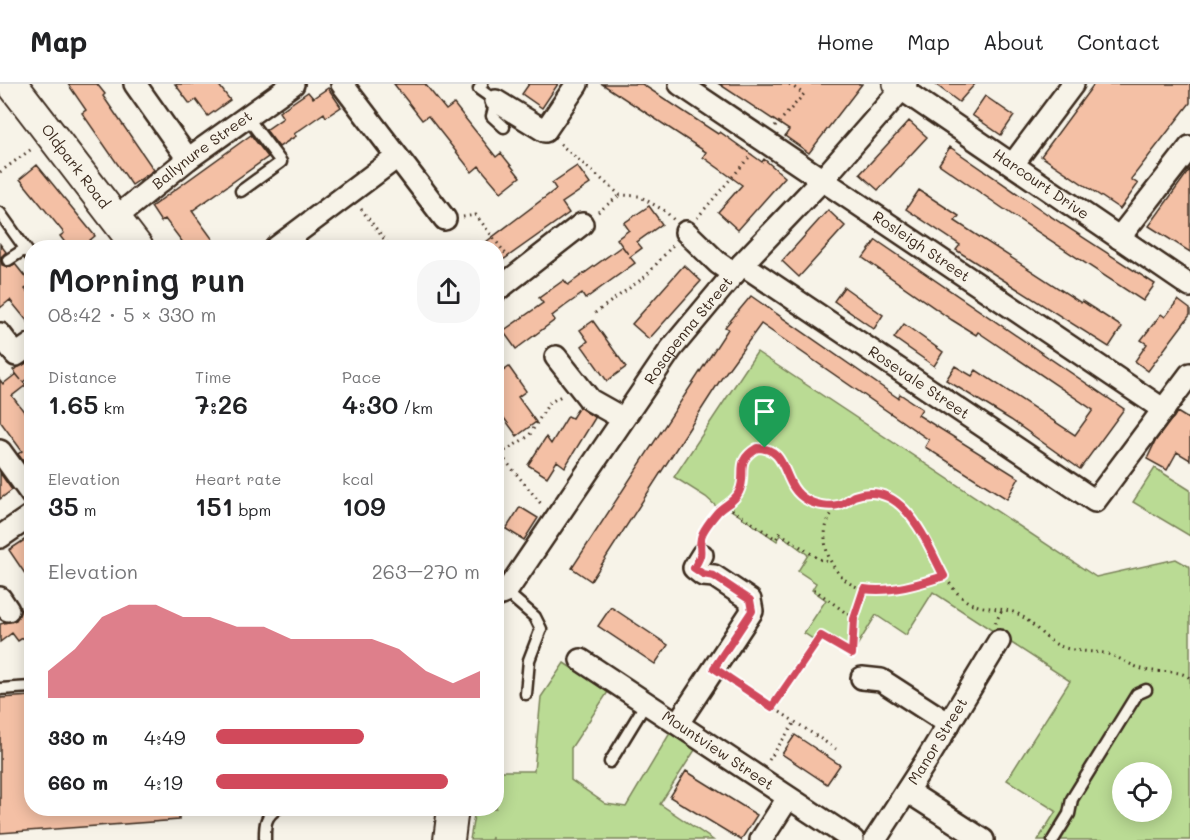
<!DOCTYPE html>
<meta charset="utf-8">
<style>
:root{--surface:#fff;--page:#f6f6f6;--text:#202124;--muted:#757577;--line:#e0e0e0;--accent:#d1495b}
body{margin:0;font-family:Mali,sans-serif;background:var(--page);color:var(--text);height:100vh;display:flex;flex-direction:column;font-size:22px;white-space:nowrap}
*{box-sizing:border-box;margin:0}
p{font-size:20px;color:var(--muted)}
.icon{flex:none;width:33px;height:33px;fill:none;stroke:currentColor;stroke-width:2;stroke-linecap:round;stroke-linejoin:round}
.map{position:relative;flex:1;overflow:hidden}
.side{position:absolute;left:24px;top:156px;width:480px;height:576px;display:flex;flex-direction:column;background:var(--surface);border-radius:24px;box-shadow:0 3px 15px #0003}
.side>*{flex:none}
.controls{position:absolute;left:1112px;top:678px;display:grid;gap:12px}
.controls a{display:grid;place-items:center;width:60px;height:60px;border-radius:50%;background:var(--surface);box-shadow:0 3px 15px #0003;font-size:30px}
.pin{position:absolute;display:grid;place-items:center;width:51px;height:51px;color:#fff;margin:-62px -26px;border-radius:50% 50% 50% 0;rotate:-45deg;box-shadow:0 0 6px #0007}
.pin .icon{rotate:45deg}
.round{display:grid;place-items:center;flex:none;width:63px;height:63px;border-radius:24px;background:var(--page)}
.summary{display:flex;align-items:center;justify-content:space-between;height:102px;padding:0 24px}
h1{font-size:33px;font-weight:600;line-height:45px}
.stats{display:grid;grid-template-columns:repeat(3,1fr);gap:9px;height:102px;padding:6px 24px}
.stats div{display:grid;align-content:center}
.stats b{font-size:26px;font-weight:600}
.stats small{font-size:16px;font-weight:400}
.stats p{font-size:16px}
.chart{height:168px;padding:12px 24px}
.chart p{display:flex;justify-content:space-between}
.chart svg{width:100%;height:108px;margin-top:6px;fill:var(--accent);opacity:.7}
ul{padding:0 24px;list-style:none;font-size:20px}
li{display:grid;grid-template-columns:96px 72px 1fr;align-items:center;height:45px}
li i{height:15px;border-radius:8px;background:var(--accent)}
header{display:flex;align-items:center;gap:36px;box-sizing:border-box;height:84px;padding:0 30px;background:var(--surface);border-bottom:2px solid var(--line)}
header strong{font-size:28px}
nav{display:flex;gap:33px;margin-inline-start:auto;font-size:21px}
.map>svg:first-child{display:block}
.green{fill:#badb94;stroke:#7a8259;stroke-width:1.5;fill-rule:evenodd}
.building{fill:#f4c0a5;stroke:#3b2a1e;stroke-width:1.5}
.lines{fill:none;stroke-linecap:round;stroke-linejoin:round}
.service-casing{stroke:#3b2a1e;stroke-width:15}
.minor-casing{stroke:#3b2a1e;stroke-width:26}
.secondary-casing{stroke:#3b2a1e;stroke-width:34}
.path{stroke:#3b2a1e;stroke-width:3;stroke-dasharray:1.5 4.5;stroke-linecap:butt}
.service{stroke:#f7f3e8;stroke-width:10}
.minor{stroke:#f7f3e8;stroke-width:21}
.secondary{stroke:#f7f3e8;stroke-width:30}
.route-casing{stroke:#fff;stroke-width:12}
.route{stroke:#d1495b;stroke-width:8}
.labels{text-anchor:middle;stroke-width:6;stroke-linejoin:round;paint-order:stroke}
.street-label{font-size:15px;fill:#3b2a1e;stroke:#f7f3e8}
</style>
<header>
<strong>Map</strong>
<nav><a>Home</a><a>Map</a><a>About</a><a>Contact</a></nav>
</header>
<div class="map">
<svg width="1190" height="756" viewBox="0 0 1190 756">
<rect width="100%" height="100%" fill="#f7f3e8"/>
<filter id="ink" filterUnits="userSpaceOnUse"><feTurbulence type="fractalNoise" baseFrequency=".0167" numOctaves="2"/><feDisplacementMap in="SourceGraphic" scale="12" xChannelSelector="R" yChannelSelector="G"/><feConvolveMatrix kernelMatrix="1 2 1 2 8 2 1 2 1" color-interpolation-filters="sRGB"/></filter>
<g filter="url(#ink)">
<path class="green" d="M757,268L1096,493L1176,475L1190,483V756H1038L1056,727L1007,696L1070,597L933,508L906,551L876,531L850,573L822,555L819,559L804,549L826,516L812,506L816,499L798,487L808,471L781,451L777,457L728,424L717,423L706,413L674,393ZM1122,688H1161V728H1122Z
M1155,384L1190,406V452L1133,418Z
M564,579L608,608L571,664V696L606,720L626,723L670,649L695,666L660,720L713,756H492V753L491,756H470L475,725L496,724L497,687H534L541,613Z"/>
<path class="building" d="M68,0H97L105,10L103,12L154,86L132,101L82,29L86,26Z
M175,0H218L230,16L208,32L196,16L190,20Z
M394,0H425L446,26L454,20L496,73L501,69L520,93L501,108L479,82L472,88L428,32L422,36Z
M529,0H558L542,24L522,10Z
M602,0H642L718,50L720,48L762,78L764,75L785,93L738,146L718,128L742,101L703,73L706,68Z
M719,0H862L809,69L785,52L789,46Z
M935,0H975L959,18Z
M1094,0H1190V19L1131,95L1138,100L1120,125L1041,72Z
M328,4L341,23L326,33L324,29L294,50L296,52L279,63L266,46L283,34L279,28L308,8L313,14Z
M985,12L1014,32L1001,51L972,31Z
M909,37L927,53L878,106L860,90Z
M251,51L268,73L192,127L219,164H187L165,135L161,138L151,123Z
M950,63L1050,132L1155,200L1143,217L1024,139L939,80Z
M37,81L95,152L89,157L94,164H69L60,152L64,149L20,95Z
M577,82L590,100L562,119L569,129L496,181V164H478L556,105L552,99Z
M1190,85V168L1149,142Z
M919,106L959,132L955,137L1081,219L1082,217L1122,243L1109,263L956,166L960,161L906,125Z
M649,122L662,140L637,158L642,164L630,173L635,179L585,215L582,210L565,222L552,232L555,236L516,265L503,247L543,219L539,214L564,196L568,201L622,162L628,170L617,155L629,146L624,139Z
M828,126L845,142L799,193L782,177Z
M876,156L1124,325L1080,385L1011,336L946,296L955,282L972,292L976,286L1075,351L1093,326L978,248L976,251L952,236L863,174Z
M0,160L6,168L1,173L2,181L8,183L15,180L31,200L25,205L32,213V243L10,216L0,224Z
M684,181L701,197L649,255L632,240Z
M844,203L883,231L874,245L834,217Z
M751,212L898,314L900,310L922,325L918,331L1019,394L1007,415L925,363L929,356L761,240L721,295L591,497L572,484L728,245L725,243Z
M1178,216L1190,225V231L1148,287L1135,277L1147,260L1141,256L1161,230L1165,233Z
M593,237L626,283L607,297L582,262L588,257L580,246Z
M904,240L943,268L934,282L894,254Z
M32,276V291L23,298L26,301L12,312L32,338V389L18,370L22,367L0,337V296L3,300L16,290L21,296L13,286Z
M509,283L526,307L518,313L536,338L517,352L496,323V292Z
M579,323L595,334L565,383L557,377L547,393L528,381L546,353L551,360L568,332L572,334Z
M1177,328L1190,336V376L1177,368L1167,386L1147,375L1156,356Z
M0,389L12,406L0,415Z
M520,423L538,434L524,456L506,445Z
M32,451V500L9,466Z
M32,518V548L18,557L12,549L0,558V540L16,536L21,526Z
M611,523L668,561L655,580L598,542Z
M32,612V724H179V736L0,749V614Z
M795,651L840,681L827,700L782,670Z
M686,687L757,731L741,756L670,713Z"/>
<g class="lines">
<defs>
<path id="service" d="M482,0L479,5L496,17L492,32L504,43
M241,107L281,78L247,33
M0,129L32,174
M8,176L25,165
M506,508L535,533L541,545L529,576L526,610
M0,605L31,603
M610,678L646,619
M265,756C265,741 264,733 278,724
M1053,756L1069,730L1072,715L1137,610L1146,606"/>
<g id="minor">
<path d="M135,0L188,75"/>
<path d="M342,0L445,135"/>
<path id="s1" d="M680,0L1164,326"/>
<path id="s2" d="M894,0L1190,202"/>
<path d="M496,17L545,47L577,0"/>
<path d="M1013,80L1073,0"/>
<path id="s3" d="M114,135L188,75L293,0"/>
<path d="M686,148L718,179L734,190"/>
<path d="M1119,154L1190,63"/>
<path d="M276,164L397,73"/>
<path id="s4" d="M742,180L1095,417L1190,290"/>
<path d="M496,207L582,140"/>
<path d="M0,250L16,271L32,260"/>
<path d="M556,273L590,316L622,334"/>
<path d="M0,367L32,411"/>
<path d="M0,453L32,431"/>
<path id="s5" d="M496,512L506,508L671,265L742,180L823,95L906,0"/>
<path d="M0,514L8,526"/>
<path id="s6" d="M581,576L853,756"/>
<path d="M862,594L881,596L949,640"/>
<path d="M678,639L752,527L750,516L714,492L703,491L694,484L702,471"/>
<path d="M907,707L983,756"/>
<path d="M761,756L788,714"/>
<path id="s7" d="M875,756L928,674L999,557"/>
</g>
<g id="secondary">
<path id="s8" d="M12,0L138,164"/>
<path d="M449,756L453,724"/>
</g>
</defs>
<use href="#service" class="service-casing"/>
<use href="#minor" class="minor-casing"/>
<use href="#secondary" class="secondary-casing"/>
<path class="path" d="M775,43L804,10L789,0
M560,60L620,111L639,112L665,127L674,136
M0,88L33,64
M361,125L391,164
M598,128L620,111
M463,133L476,131L508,173
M697,134L752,70
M595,229L646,192L673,161
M500,370L529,352L549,319L563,311
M496,371L500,370L542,421
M727,422L776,455L780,449L819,475L831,479
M701,453C706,445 710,434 717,428C724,421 733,419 738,409C748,390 733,378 757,364C789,364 782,402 806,416C816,422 828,421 839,421
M944,492C921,500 893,509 868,506C831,501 809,448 839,421C845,416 855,412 863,410C918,398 930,490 964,515C979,527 999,522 1016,529C1033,537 1043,555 1060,562C1074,568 1089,567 1104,569C1118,572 1129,581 1142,585C1158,590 1177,584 1190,594
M814,505L854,535
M995,539L1002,526
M730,595L836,665
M772,623L821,552L852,570C853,547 855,527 864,505
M769,676L795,638"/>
<use href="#service" class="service"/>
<use href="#minor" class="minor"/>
<use href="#secondary" class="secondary"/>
</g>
</g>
<g class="lines" filter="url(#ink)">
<defs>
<path id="route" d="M757,364C791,364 780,402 807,416C815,421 829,423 838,421C844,420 849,415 854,412C904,394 926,459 944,492C919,500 891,509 864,505L854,535L852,570L821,552L772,623L714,584L752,527L750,516L714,492L703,490L694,484C705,466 698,470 701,454C702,447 711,436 716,430C723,421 734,419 739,408C748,389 733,378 757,364Z"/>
</defs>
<use href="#route" class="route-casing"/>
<use href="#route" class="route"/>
</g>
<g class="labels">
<g class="street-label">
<text dy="5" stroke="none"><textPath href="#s3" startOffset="112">Ballynure Street</textPath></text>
<text dy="5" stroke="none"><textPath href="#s8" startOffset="104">Oldpark Road</textPath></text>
<text dy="5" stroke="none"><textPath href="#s2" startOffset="178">Harcourt Drive</textPath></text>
<text dy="5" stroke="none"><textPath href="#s1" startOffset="291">Rosleigh Street</textPath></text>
<text dy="5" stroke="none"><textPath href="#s5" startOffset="330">Rosapenna Street</textPath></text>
<text dy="5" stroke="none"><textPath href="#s4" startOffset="213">Rosevale Street</textPath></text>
<text dy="5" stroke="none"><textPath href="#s7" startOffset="117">Manor Street</textPath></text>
<text dy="5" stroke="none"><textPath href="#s6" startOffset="164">Mountview Street</textPath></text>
</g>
</g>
</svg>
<div class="controls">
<a><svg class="icon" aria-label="locate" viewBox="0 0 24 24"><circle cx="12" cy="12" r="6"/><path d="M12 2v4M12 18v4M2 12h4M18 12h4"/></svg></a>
</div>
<div class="pin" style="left:765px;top:364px;background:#1e9e55"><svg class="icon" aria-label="arrive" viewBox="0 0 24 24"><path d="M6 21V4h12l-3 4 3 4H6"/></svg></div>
<section class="side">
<div class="summary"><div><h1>Morning run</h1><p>08:42 · 5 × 330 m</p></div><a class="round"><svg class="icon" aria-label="share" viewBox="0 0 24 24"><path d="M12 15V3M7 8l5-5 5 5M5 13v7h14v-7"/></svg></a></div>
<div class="stats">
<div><p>Distance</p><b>1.65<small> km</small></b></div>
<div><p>Time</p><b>7:26</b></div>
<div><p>Pace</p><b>4:30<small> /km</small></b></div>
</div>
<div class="stats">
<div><p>Elevation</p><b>35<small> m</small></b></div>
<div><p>Heart rate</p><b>151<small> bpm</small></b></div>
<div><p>kcal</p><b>109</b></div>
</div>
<div class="chart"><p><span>Elevation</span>263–270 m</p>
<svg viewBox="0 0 160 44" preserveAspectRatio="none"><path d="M0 44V33L10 24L20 11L30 6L40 6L50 11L60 11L70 15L80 15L90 20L100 20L110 20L120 20L130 24L140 33L150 38L160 33V44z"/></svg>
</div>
<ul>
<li><b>330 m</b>4:49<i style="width:56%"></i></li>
<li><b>660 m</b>4:19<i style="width:88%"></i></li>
</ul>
</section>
</div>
